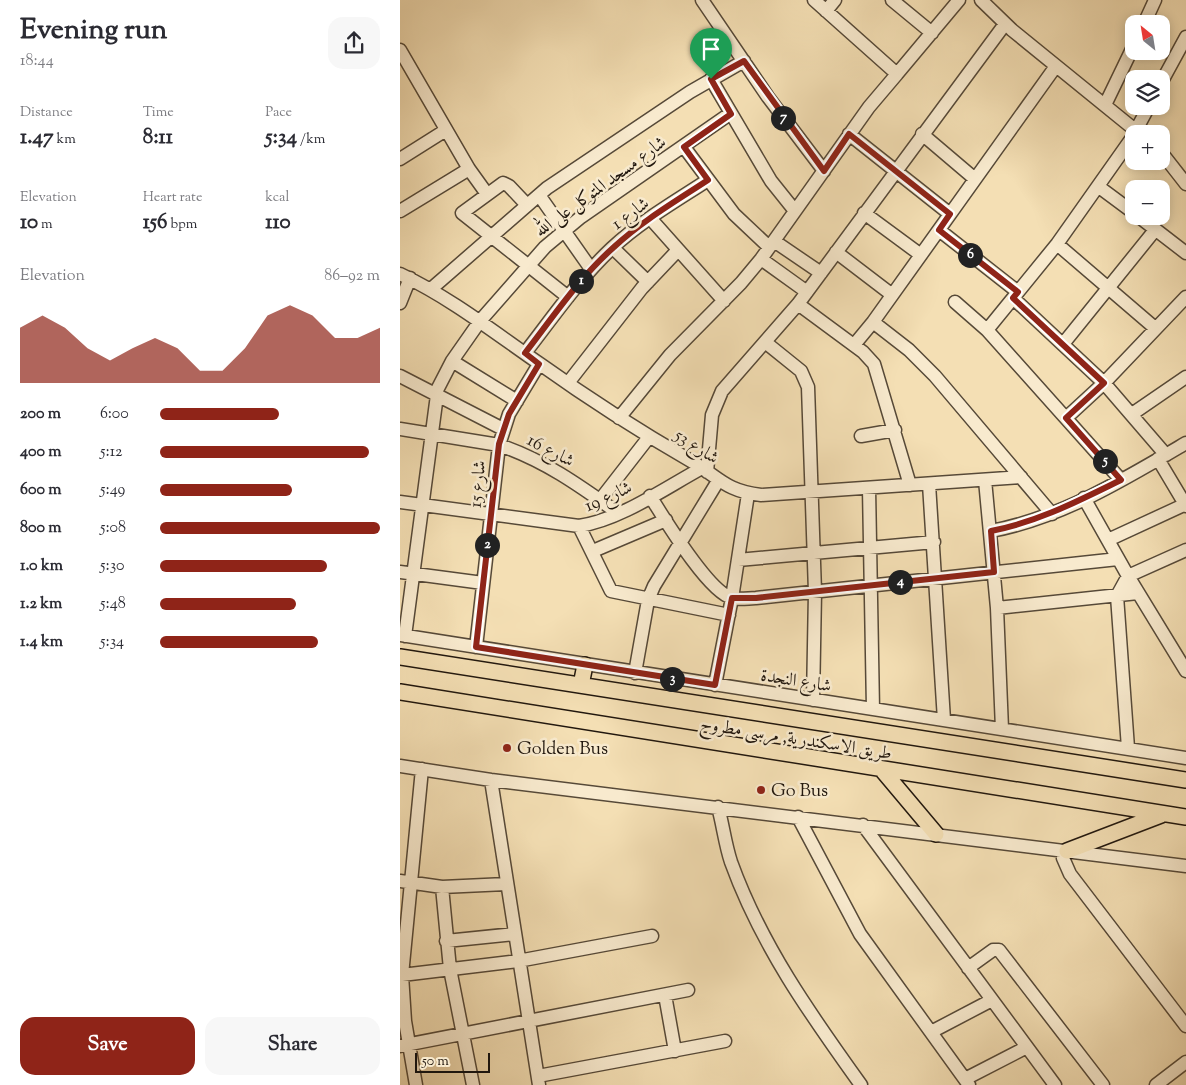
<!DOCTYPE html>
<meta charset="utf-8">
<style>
:root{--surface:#fff;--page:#f7f7f7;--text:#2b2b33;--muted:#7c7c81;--accent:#8f2418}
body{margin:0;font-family:"Sorts Mill Goudy",Amiri,serif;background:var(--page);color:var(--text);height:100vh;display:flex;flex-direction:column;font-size:19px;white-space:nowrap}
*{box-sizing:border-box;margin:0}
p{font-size:16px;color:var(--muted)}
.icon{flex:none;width:28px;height:28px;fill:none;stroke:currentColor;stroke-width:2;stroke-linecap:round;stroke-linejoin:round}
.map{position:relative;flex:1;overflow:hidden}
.details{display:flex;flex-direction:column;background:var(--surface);width:400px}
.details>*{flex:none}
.needle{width:32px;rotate:330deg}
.tools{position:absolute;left:725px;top:15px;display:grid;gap:10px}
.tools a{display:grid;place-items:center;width:45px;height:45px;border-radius:10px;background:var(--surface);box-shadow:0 2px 12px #0003;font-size:25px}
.scale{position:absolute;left:15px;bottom:12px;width:75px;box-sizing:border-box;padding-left:5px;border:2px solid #21170e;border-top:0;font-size:14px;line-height:18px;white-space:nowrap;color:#21170e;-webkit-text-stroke:4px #f8eace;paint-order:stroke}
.pin{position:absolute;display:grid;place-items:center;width:42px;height:42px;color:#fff;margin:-51px -21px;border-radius:50% 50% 50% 0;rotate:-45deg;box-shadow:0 0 5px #0007}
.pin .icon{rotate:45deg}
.km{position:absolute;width:25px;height:25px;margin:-12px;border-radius:50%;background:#222;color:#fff;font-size:14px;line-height:25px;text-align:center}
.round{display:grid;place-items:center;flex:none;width:52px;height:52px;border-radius:15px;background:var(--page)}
.headline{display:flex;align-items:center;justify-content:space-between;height:85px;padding:0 20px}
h1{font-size:28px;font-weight:700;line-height:38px}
.stats{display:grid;grid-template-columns:repeat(3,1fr);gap:8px;height:85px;padding:5px 20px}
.stats div{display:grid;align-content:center}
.stats b{font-size:21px;font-weight:700}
.stats small{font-size:14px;font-weight:400}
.stats p{font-size:14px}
.chart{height:140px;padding:10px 20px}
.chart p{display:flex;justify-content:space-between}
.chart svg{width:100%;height:90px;margin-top:5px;fill:var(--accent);opacity:.7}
.button{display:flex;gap:10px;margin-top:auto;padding:10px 20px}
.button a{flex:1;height:58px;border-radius:15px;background:var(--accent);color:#fff;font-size:20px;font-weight:700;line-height:58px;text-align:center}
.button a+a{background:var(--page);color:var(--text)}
ul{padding:0 20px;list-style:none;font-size:16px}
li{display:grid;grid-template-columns:80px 60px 1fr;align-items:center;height:38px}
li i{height:12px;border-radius:6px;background:var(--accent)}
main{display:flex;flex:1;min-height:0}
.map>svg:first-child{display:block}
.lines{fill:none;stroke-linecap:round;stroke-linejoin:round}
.minor-casing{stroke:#564938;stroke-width:15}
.major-casing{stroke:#21170e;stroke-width:18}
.minor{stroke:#f8eace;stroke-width:12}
.major{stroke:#f4dfb4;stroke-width:15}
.route-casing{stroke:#fff;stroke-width:10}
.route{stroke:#8f2418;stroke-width:6}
.poi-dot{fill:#8f2418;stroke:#f8eace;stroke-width:2}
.labels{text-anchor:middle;stroke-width:5;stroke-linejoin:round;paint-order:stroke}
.street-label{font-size:18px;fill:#21170e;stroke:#f8eace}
.poi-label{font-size:18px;fill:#21170e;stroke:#f8eace;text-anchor:start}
</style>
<main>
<section class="details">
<div class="headline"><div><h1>Evening run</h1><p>18:44</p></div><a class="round"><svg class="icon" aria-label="share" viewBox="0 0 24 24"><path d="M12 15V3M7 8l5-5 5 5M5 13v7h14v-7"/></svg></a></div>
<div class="stats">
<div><p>Distance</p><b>1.47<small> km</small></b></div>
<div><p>Time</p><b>8:11</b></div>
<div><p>Pace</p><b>5:34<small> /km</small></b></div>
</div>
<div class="stats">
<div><p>Elevation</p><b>10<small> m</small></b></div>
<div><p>Heart rate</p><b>156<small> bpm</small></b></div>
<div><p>kcal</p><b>110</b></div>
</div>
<div class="chart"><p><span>Elevation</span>86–92 m</p>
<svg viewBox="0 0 160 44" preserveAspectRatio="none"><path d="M0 44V17L10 11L20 17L30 27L40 33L50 27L60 22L70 27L80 38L90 38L100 27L110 11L120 6L130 11L140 22L150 22L160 17V44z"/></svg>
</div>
<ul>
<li><b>200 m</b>6:00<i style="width:54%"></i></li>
<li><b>400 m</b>5:12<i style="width:95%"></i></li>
<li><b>600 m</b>5:49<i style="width:60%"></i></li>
<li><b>800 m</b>5:08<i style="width:100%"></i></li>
<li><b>1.0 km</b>5:30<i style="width:76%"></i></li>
<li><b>1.2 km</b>5:48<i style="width:62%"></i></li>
<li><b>1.4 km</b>5:34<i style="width:72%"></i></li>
</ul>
<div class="button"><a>Save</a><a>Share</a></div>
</section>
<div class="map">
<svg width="786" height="1085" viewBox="0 0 786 1085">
<rect width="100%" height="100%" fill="#f4dfb4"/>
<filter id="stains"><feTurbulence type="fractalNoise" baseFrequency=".004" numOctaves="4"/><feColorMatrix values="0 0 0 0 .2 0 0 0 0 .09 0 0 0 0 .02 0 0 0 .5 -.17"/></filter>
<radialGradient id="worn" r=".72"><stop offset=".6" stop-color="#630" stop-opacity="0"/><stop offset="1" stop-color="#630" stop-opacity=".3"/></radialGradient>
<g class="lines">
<defs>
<path id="minor" d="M302,0L368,97L424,171
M414,0L497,74L559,0
M492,0L532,33
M581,0L612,30L740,134
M426,11L435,0
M744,24L755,0
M0,50L69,169L87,194
M311,79L371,181L395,211
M761,83L786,37
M705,105L734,45
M449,134L550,214
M522,134L575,179
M734,134L749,106
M284,147L334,214L369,247
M761,152L786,184
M0,159L46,130
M699,187L734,213
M139,195L191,269
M127,205L109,186L103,183L62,213L168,297
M0,211L69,169
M464,213L521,255
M738,216L786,253
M250,218L324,301
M539,230L618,292
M374,241L421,273
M657,244L755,328
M213,248L248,282
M436,252L491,294
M361,259L407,292
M0,274C51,298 95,333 140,364C189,399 239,431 291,461C319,477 325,491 361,495L621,477
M31,289L147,188L290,92L344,61
M613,298L704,383L766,455
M555,302L587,330L721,480
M0,303L10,278
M398,304L463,352L474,364L510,485
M473,322L509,350L535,376L652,514
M587,330L657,244L734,135
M365,342L401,371L408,387L415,592L413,700
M663,344L755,230
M454,345L473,322L656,66
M125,353C153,317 179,279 212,248C241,221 276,201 308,180
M52,361L117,401
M0,376L103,429
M168,383L242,288L278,250
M35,394L52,361L80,321L145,247L181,217L331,113
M732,414L786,377
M219,418L270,355L341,283L361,259L469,107L497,74
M666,418L704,383L786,297
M0,429L99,445C144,460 180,486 218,513
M461,436L495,430
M758,459L786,506
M307,472L312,415L322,391L398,304L605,24
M585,480L597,608L602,729
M529,484L544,720
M469,488L473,709
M250,496C264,518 308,592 332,598C339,600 349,598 356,598L718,559
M684,498L728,576L786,671
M200,500L249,437
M0,502L179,526C220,520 265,488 302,468
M179,526L211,591L329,615
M591,531C661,518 725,479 786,443
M708,540L786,504
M193,551L266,520
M338,560L534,542
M0,572L83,583
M597,608L738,593
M0,635L786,758
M5,636L37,395
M76,647L99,445L109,414L139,364
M235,673L248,600L254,586L318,481
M315,685L332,598L348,494
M728,748L717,596L728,576L786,550
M0,766L91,780L786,866
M91,780L139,1085
M318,807C323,825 325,844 331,862C361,945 410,1014 461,1085
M398,817L460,934L569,1085
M463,825L655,1085
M667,851L663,858L670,874L786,1026
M0,881L42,887L106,884
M42,887L50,969L73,1085
M46,941L114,934
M568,968L593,950H599L703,1085
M0,977L2,975L118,961L252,936
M265,995L275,1051
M531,1032L592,1000
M0,1046L288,990
M138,1076L325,1041
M565,1079L627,1047
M16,1085L5,1021L2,975L22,769
M756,1085L786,1062"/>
<path id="major" d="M0,657L786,780
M181,685L185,665
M0,692L786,817
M483,771L536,834
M667,851L761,815"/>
</defs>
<use href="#minor" class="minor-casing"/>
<use href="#major" class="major-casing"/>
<use href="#minor" class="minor"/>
<use href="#major" class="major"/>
</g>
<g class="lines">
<defs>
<path id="route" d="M344,61L424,171L449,134L550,214L539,230L618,292L613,298L704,383L666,418L721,480C678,501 638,522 591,531L594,572L356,598H332L315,685L76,647L99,444L109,414L139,364L125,353C153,317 179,278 214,247C242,221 276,201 308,180L284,147L331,114L311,79Z"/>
</defs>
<use href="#route" class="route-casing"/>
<use href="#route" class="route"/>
</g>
<g class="poi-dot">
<circle cx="107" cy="748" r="5"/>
<circle cx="361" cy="790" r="5"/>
</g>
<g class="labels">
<g class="street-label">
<text transform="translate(200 186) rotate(-36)" y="6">شارع مسجد المتوكل على الله</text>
<text transform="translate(230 213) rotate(-36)" y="6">شارع 1</text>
<text transform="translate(297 446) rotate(33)" y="6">شارع 53</text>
<text transform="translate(151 450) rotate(28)" y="6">شارع 16</text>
<text transform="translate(77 484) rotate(-84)" y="6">شارع 15</text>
<text transform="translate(208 496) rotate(-24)" y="6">شارع 19</text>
<text transform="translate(396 680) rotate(9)" y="6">شارع النجدة</text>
<text transform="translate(396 738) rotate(9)" y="6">طريق الاسكندرية, مرسى مطروح</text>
</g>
<g class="poi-label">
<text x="117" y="754">Golden Bus</text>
<text x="371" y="796">Go Bus</text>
</g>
</g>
<rect width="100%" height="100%" filter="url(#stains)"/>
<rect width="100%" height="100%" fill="url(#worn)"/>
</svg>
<div class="tools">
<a><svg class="needle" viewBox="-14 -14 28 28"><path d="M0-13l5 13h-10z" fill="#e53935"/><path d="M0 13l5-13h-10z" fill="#7c7c81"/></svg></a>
<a><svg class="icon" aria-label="layers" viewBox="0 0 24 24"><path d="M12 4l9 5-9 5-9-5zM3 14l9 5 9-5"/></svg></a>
<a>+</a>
<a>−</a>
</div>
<div class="scale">50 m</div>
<div class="pin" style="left:311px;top:79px;background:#1e9e55"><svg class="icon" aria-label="arrive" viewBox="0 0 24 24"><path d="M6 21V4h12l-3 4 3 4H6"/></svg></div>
<b class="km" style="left:181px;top:281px">1</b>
<b class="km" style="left:87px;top:545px">2</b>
<b class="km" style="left:272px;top:679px">3</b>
<b class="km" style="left:500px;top:582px">4</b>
<b class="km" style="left:705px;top:461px">5</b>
<b class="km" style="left:570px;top:255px">6</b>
<b class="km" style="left:383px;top:118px">7</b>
</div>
</main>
